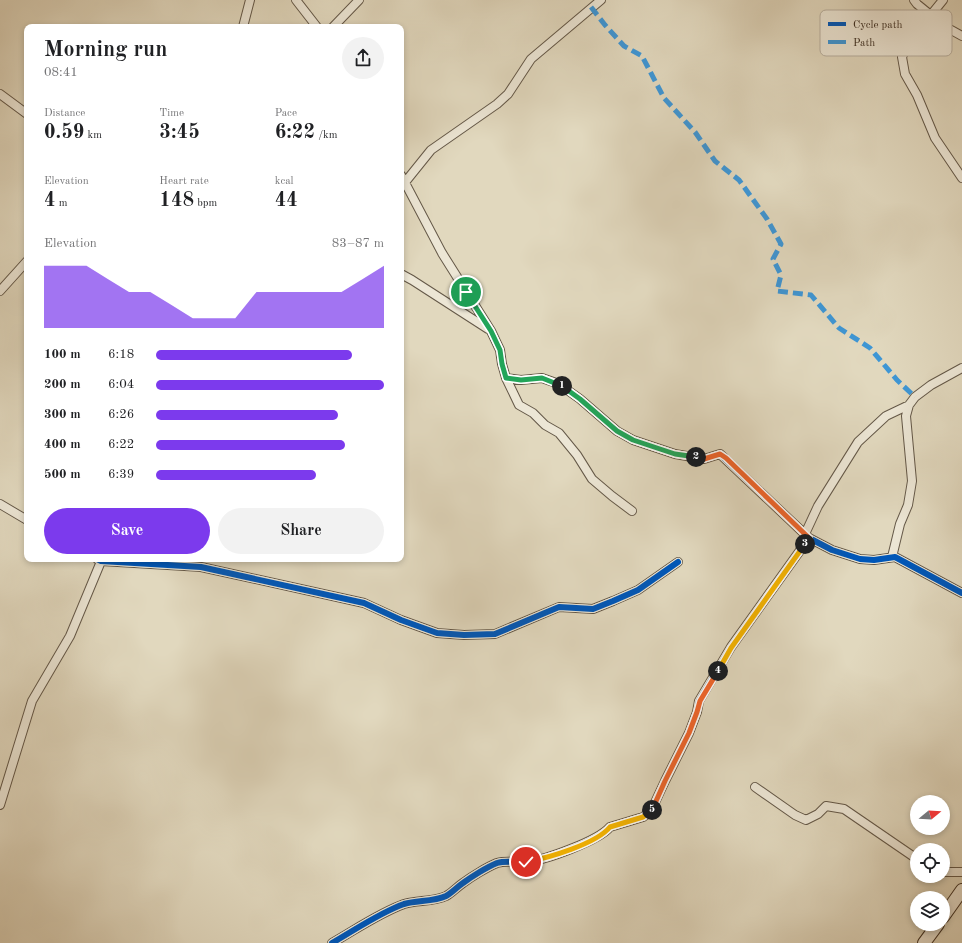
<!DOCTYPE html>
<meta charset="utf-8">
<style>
:root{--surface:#fff;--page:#f2f2f2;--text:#202124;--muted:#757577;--accent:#7c3aed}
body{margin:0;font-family:"Old Standard TT",serif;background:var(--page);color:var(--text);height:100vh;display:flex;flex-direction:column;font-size:15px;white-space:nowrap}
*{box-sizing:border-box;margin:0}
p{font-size:13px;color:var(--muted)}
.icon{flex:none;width:22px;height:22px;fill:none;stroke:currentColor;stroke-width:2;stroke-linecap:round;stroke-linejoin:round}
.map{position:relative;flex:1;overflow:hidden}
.panel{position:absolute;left:24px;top:24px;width:380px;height:538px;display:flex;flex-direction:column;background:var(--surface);border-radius:8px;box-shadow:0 2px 6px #0003}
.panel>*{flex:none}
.needle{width:26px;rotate:72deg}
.tools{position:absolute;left:910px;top:795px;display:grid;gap:8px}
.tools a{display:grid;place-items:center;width:40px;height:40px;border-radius:50%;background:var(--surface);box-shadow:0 2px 6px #0003;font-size:20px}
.pin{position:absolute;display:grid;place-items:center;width:34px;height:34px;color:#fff;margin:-17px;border:2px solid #fff;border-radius:50%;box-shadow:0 1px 4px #0007}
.km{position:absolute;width:20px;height:20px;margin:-10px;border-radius:50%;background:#222;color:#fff;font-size:11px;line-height:20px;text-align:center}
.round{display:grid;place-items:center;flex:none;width:42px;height:42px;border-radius:21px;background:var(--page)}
.headline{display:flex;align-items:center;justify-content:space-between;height:68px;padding:0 20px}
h1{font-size:22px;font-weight:700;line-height:30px}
.stats{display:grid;grid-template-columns:repeat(3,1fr);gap:6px;height:68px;padding:4px 20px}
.stats div{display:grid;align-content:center}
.stats b{font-size:20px;font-weight:700}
.stats small{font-size:11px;font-weight:400}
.stats p{font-size:11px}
.chart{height:112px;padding:8px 20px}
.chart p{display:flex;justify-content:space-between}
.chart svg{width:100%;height:72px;margin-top:4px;fill:var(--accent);opacity:.7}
.action{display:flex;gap:8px;margin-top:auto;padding:8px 20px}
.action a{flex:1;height:46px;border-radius:24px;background:var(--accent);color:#fff;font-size:16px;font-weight:700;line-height:46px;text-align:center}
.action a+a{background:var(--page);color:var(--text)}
ul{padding:0 20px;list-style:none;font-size:13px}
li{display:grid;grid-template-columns:64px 48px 1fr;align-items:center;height:30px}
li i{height:10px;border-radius:5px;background:var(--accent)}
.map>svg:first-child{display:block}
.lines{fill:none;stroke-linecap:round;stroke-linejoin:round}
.street-casing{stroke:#645848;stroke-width:10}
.secondary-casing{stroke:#3b2d21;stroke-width:14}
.street{stroke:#ece6d5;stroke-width:8}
.secondary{stroke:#ece6d5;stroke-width:12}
.quiet{stroke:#3e96d5;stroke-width:5;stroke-dasharray:10 5;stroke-linecap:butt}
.cycleway-casing{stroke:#ece6d5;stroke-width:8}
.cycleway{stroke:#0057b8;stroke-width:6}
.split-1-casing{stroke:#fff;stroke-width:8}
.split-2-casing{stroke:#fff;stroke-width:8}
.split-3-casing{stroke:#fff;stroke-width:8}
.split-4-casing{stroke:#fff;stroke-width:8}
.split-5-casing{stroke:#fff;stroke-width:8}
.split-6-casing{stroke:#fff;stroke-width:8}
.split-1{stroke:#22a559;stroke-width:5}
.split-2{stroke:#22a559;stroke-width:5}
.split-3{stroke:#f0652b;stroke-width:5}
.split-4{stroke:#f5b400;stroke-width:5}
.split-5{stroke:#f0652b;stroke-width:5}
.split-6{stroke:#f5b400;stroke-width:5}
.key{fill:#ece6d5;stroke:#b7ae9f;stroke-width:1}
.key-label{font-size:11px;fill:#3b2d21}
</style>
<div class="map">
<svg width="962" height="943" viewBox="0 0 962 943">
<rect width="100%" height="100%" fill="#e1d8be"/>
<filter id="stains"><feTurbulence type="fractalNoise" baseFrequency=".005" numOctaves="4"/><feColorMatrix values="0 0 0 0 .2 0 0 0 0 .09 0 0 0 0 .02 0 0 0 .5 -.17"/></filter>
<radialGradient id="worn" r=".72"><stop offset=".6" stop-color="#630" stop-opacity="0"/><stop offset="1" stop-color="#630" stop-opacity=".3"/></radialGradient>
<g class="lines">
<defs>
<path id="street" d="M296,0L317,27
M914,0L917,4L944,26L962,36
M943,0L909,42L902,57L905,74L917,95L935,138L962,178
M243,27L250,0
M333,27L359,0
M0,94L27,114
M401,175L442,253L491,331L500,350L502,364L506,378L519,405L533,413L545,425L559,433L577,455L592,479L612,496L632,511
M402,186L431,150L497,104L508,94L531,59L601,0
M401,274L412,280L488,329
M0,291L27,261
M506,378L521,380L542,378L559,384L580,399L617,431L633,440L675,454L704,459L720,454L809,538L832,550L860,559L874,560L895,557L962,593
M0,504L27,520
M805,534L818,506L858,442L886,416L909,405L915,397L931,385L962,368
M892,557L900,524L908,505L912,481L906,416L909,405
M97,559L101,561L201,567L364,603L401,620L437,633L464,635L495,634L559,607L593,609L613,601L638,590L678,562
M755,787L795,815L806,820L818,814L826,806L844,809L917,859
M0,805L32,701L70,636L102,559
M943,872H962
M332,943C355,930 379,913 404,904C418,900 433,902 446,896C452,893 457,887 463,883C471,877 487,867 497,863C507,860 517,863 527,862C545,860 598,841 610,827L643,817L651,811L665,781L689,733L697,712L699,701L731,647L809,538"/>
<path id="secondary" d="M943,917L962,890
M924,943L938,924"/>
</defs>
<use href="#street" class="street-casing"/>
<use href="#secondary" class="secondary-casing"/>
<use href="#street" class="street"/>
<use href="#secondary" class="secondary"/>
<path class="quiet" d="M591,7L605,25L624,46L642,56L664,98L695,132L715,161L739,180L767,219L781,244L773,259L781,275L777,291L811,295L839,328L870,348L897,380L915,397"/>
<defs>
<path id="cycleway" d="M506,378L521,380L542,378L559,384L580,399L617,431L633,440L675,454L704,459L720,454L809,538L832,550L860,559L874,560L895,557L962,593
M97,559L101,561L201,567L364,603L401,620L437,633L464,635L495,634L559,607L593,609L613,601L638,590L678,562
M332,943C355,930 379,913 404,904C418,900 433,902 446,896C452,893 457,887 463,883C471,877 487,867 497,863C507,860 517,863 527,862C545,860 598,841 610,827L643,817L651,811L665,781L689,733L697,712L699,701L731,647L809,538"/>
</defs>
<use href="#cycleway" class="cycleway-casing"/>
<use href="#cycleway" class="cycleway"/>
</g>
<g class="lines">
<defs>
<path id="split-1" d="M466,292L491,331L500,350L502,364L506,378L521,380L542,378L562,386"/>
<path id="split-2" d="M562,386L580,399L617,431L633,440L675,454L696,457"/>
<path id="split-3" d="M696,457L704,459L720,454L726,458L809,538L805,544"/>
<path id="split-4" d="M718,671L731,648L805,544"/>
<path id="split-5" d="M652,810L665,781L689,733L697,712L700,701L718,671"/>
<path id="split-6" d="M526,862C548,858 596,844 610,827L643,817L652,810"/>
</defs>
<use href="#split-1" class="split-1-casing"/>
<use href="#split-2" class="split-2-casing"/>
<use href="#split-3" class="split-3-casing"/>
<use href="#split-4" class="split-4-casing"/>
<use href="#split-5" class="split-5-casing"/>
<use href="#split-6" class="split-6-casing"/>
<use href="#split-1" class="split-1"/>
<use href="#split-2" class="split-2"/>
<use href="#split-3" class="split-3"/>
<use href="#split-4" class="split-4"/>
<use href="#split-5" class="split-5"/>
<use href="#split-6" class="split-6"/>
</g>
<rect x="820" y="10" width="132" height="46" rx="6" class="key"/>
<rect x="828" y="22" width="18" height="4" fill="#0057b8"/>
<rect x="828" y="40" width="18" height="4" fill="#3e96d5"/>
<g class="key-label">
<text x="853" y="28">Cycle path</text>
<text x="853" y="46">Path</text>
</g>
<rect width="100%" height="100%" filter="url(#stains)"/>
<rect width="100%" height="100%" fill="url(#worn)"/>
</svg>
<div class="tools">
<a><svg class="needle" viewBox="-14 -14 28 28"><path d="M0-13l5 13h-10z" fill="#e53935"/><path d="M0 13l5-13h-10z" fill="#757577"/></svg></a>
<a><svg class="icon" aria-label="locate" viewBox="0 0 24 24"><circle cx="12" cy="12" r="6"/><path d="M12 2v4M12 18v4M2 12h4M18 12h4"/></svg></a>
<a><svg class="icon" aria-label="layers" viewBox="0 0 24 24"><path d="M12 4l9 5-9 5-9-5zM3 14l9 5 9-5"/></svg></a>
</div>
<div class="pin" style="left:466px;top:292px;background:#1e9e55"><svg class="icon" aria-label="arrive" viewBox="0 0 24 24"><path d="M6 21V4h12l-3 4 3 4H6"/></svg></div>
<div class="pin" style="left:526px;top:862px;background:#d93025"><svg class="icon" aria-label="check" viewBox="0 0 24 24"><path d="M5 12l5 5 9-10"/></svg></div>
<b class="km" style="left:562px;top:386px">1</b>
<b class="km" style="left:696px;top:457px">2</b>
<b class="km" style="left:805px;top:544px">3</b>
<b class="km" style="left:718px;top:671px">4</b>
<b class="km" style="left:652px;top:810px">5</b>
<section class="panel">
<div class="headline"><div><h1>Morning run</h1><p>08:41</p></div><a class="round"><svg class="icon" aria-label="share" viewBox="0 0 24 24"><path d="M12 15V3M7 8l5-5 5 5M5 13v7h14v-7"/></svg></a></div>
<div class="stats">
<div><p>Distance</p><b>0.59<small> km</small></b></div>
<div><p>Time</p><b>3:45</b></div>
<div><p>Pace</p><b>6:22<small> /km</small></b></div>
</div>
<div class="stats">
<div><p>Elevation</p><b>4<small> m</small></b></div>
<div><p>Heart rate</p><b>148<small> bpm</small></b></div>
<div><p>kcal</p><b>44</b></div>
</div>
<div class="chart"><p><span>Elevation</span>83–87 m</p>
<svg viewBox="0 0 160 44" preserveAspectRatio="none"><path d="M0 44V6L10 6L20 6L30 14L40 22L50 22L60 30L70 38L80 38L90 38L100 22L110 22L120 22L130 22L140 22L150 14L160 6V44z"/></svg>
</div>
<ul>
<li><b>100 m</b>6:18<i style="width:86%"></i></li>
<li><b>200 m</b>6:04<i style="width:100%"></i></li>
<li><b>300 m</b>6:26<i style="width:80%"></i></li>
<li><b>400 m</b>6:22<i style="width:83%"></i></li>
<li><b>500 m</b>6:39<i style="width:70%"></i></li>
</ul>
<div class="action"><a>Save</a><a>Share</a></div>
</section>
</div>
